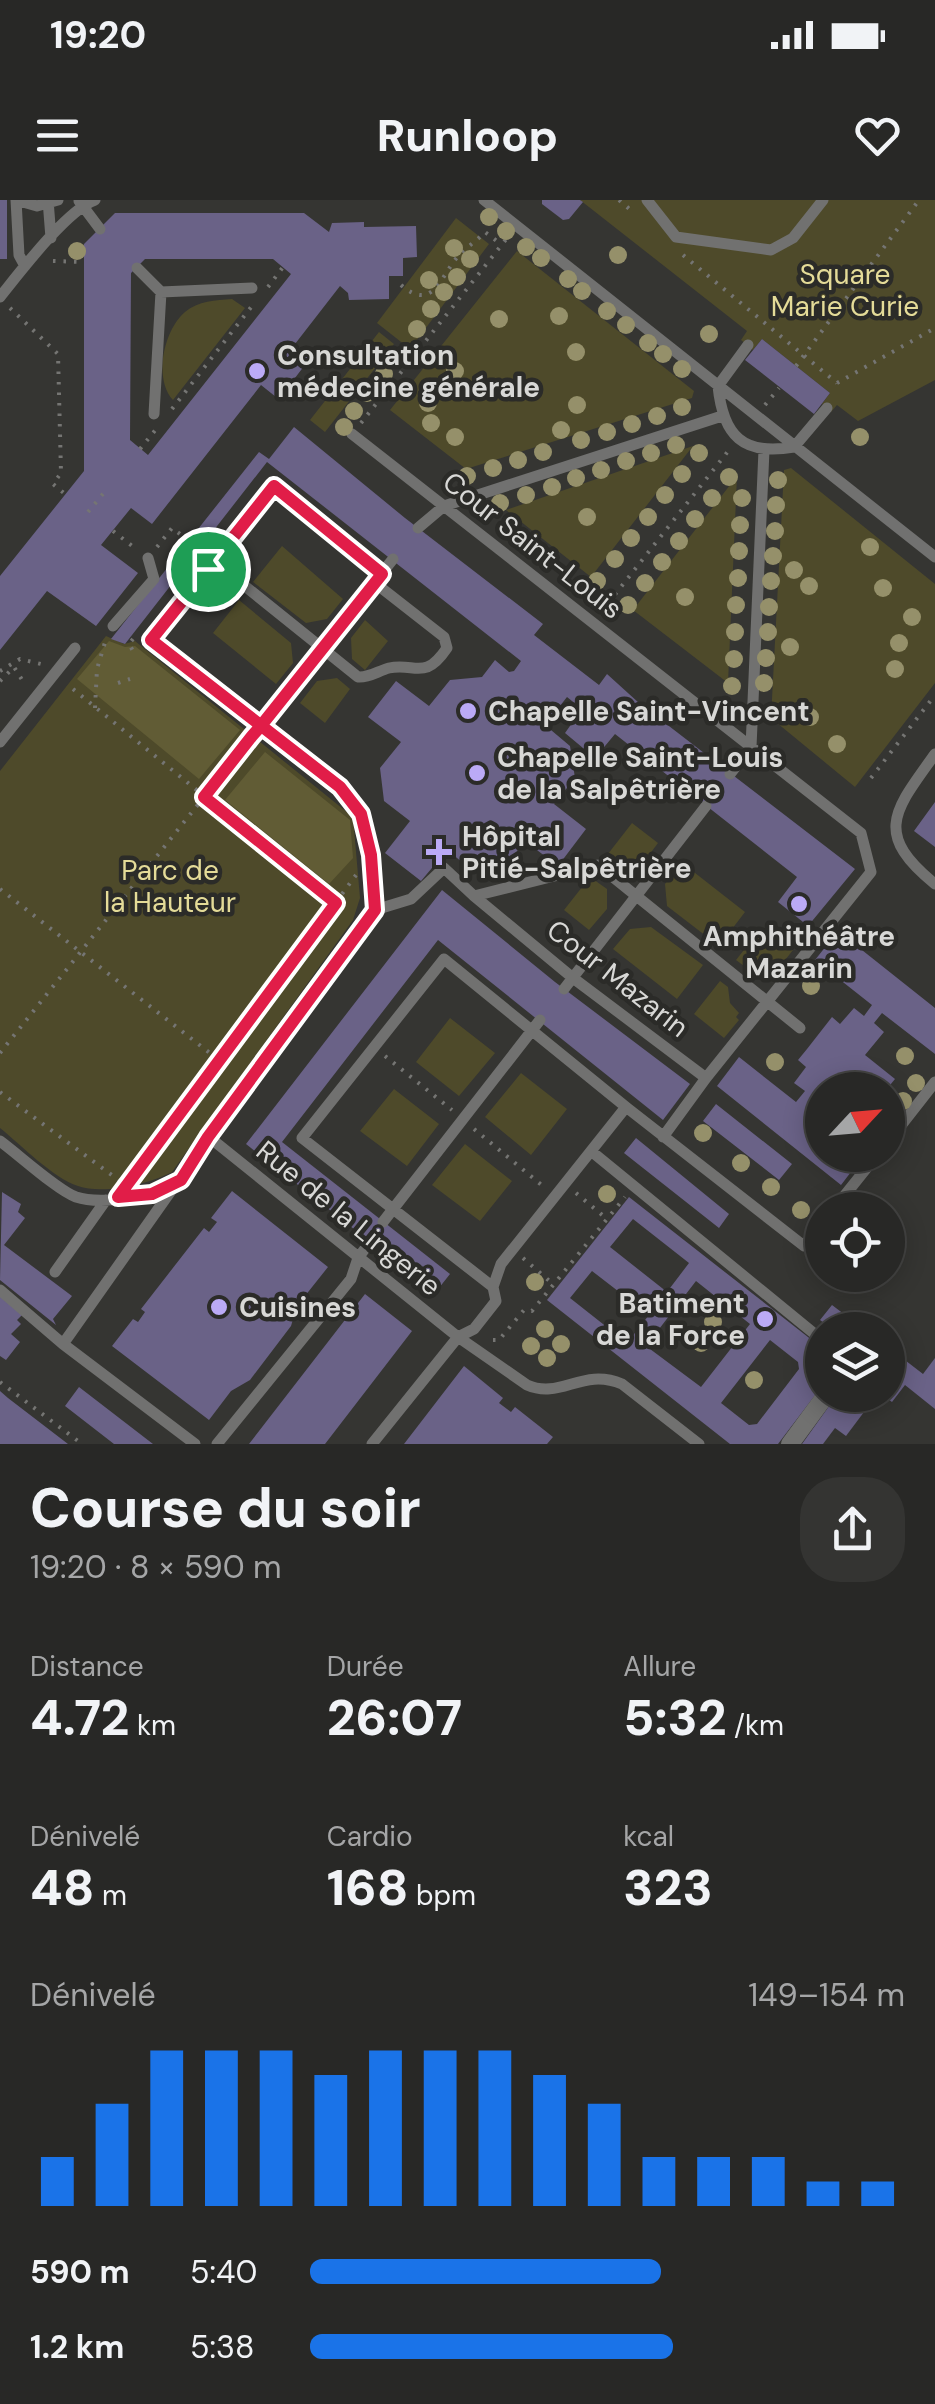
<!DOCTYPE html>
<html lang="fr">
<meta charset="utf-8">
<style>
:root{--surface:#282826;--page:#343432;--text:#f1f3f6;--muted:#a5a6a7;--line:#444443;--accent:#1a73e8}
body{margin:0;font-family:"DM Sans",sans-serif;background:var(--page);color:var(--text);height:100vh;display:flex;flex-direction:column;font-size:38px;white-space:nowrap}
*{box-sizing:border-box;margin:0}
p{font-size:32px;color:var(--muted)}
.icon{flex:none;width:55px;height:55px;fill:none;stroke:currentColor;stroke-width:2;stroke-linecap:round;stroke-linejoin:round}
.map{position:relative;height:1244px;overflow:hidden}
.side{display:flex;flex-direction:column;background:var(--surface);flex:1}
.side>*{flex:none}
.needle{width:65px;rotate:64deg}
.fabs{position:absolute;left:805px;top:872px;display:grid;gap:20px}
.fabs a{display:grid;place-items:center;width:100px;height:100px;border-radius:50%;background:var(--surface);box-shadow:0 5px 25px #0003,0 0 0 2px var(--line);font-size:50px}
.pin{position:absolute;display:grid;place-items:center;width:85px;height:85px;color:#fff;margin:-42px;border:5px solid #fff;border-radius:50%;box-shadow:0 2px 10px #0007}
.round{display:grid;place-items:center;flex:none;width:105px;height:105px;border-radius:40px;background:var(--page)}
.headline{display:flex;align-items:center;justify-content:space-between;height:170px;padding:0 30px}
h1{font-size:55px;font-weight:800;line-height:75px}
.stats{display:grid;grid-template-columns:repeat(3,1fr);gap:15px;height:170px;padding:10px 30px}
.stats div{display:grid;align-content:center}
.stats b{font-size:50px;font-weight:800}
.stats small{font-size:28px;font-weight:400}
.stats p{font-size:28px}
.chart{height:280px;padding:20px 30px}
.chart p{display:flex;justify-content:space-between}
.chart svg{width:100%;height:180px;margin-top:10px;stroke:var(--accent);stroke-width:6}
ul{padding:0 30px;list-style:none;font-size:32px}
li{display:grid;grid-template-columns:160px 120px 1fr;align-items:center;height:75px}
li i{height:25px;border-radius:12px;background:var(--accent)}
.status{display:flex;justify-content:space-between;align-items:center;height:70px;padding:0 50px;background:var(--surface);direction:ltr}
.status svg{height:28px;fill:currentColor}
header{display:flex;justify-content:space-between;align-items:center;height:130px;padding:0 30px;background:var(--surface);font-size:45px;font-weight:800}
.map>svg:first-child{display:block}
.green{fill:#4e4a2a}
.forest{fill:#615c35}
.building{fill:#6a6287;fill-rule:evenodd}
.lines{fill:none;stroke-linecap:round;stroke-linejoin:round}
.path{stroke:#757573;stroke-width:4;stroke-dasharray:2.5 8;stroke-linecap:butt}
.service{stroke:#717170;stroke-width:11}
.pedestrian{stroke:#717170;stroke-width:18}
.tree{fill:#95906a}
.route-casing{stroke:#fff;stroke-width:20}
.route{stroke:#e11d48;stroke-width:12}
.poi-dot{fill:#bbaaf6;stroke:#2b2b28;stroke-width:4}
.labels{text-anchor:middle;stroke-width:9;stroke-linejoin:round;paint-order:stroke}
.park-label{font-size:28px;fill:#e4db98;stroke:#2b2b28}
.poi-label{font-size:28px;font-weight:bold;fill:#d8d8d6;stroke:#2b2b28;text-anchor:start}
.street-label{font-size:28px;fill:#d8d8d6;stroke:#2b2b28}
</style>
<div class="status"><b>19:20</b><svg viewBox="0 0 49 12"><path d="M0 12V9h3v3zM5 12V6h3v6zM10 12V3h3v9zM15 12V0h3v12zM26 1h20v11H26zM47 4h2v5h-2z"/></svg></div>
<header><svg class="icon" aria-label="menu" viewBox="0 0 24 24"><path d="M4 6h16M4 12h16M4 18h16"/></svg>Runloop<svg class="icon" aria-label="heart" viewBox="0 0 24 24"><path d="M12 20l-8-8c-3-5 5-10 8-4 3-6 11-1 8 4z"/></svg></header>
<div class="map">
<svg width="935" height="1244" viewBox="0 0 935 1244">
<rect width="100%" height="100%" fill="#353532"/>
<path class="green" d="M580,0H935V180L858,221L837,205L831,212L822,204L830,193L762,139L753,150L741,140L747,131Z
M456,18L489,44L410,149L377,123Z
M517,51L694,191L692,198L466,269L390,210Z
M232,99L245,108L173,200C153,178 164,130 185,112C198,101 216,100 232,99Z
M379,132L394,144L325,232L310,220Z
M693,246L591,377L506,310Z
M791,268L935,384V483L855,587L771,518L784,270Z
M737,276L728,483L633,410Z
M282,346L343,399L327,419L306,423L253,382Z
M239,400L291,443L293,463L276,484L213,433Z
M365,420L388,441L365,470L352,459L351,438Z
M106,436L124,444L135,441L353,617L360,698L353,720L172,972C149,984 103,995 78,986C53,978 21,945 0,928V571Z
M337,478L350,489L325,523L300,503L317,481Z
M632,623L658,643L640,667L620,672L604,659Z
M681,662L745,712L719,746L667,706L665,684Z
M590,677L607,689V709L589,730L564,710Z
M651,727L703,765L677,799L613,749L630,729Z
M762,727L793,750L778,769L757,763L744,766L736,760Z
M720,781L728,787L730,803L739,813L736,817L739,820L724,838L694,814Z
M450,818L495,853L459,896L416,862Z
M521,873L567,909L531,955L485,917Z
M394,889L439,924L407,966L360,931Z
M465,944L512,981L480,1021L432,985Z"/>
<path class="forest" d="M109,441L125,447L135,446L240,530L199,579L77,479Z
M265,552L350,620L353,658L329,684L225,600Z"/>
<path class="building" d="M0,0H7V59H0Z
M542,0H580L583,2L569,19L563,20L542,4Z
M115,13H304L329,32L332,23L364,22V27L416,26L417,57L403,58V76H389V99L349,100L348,93L340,86L295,144L311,157L285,191L282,189L276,197L261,185L152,324L131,308L101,345L138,373L96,426L47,391L0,450V376L84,271V44ZM145,59H273L291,74L148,255L130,240L131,73Z
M762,139L830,193L814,214L745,160Z
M294,227L405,318L543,424L534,435L599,485L607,474L639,503L855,669L808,726L778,702L797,677L615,534L595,558L565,533L582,509L567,497L545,525L570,546L575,578L554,604L586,629L558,666L525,641L505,666L472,670L447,650L421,681L385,653L410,621L384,601L380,568L401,542L368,517L396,481L429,506L450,480L482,477L495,460L509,472L514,471L521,461L267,262L125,444L111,439L259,252L269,259Z
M935,602V647L914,631Z
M442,690L555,782L690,884L663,920L438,740L282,942L450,1074L435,1093L246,944Z
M838,731L935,808V854L882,813L874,823L884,832L865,855L895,879L886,890H851L843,884L838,890H822V906L814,899L806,910L822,923V955H864L841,985L717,886L739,857L796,902L805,891L794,883L806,867L798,860L807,849L832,817L840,824L854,808L864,816L872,805L815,760Z
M716,904L792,964L779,980L703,921Z
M636,938L729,1014L719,1028L624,953Z
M232,991L328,1067L297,1106L291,1126L250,1180L231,1191L209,1220L112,1146L133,1119L138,1122L145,1112L141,1109L204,1028L209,1032L217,1022L211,1018Z
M2,992L21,1004L18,1012L25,1018L4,1045L72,1096L53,1119L56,1125L0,1080Z
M629,997L822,1148V1186L778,1244H730L547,1100ZM633,1019L689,1063L667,1092L610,1047ZM592,1071L649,1115L627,1143L570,1098ZM696,1081L750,1124L701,1187L646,1146ZM770,1140L798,1162L799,1169L757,1224L749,1225L721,1203Z
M0,1094L22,1115L17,1120L21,1124L11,1134L20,1142L6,1160L0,1156Z
M365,1094L412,1131L325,1244H249Z
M832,1105L865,1130H833L820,1120Z
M888,1147L923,1174L935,1158V1209L905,1185L892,1202L883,1195H888Z
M464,1166L503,1198L499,1203L511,1212L515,1207L553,1237L547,1244H404Z
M79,1187L153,1244H114L65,1206Z
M0,1191L8,1198L68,1244H0Z
M837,1195H860L857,1200L867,1208L846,1236L835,1228L823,1244H802Z"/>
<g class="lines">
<path class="path" d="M619,0L634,13
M683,55L837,183
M53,61L84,62
M401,85C431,111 439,81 455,60C463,49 476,42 485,32L502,45
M268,87L283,67
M10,108L58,154L61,273L53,284L65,294
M796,166L919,0
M837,183L935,128
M765,205L779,188
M172,209L252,106
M361,223L507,38
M140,249L157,228
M88,312L107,289
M113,331L136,349
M157,347L172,328L188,340
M602,411L729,250
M133,439L129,444L133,451
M0,471L20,459L41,464
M0,481L14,467L24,483
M118,483L130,479
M73,489L335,703
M95,508L97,469L106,439
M871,578L935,495
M0,689L220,861
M0,853L251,538
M385,856L452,910
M0,892L121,982
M474,929L544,987
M130,981L356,675
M576,993L607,1019
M523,1058L554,1085
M493,1140H499L524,1110L532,1111L625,997
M0,1182L82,1244"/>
<path class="service" d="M48,0L51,38
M484,0L935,357
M647,0L676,37L771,50L793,38L823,0
M79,1L100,29
M25,66L19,55L16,0L37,6L58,0
M137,68L161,92L252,88
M0,97C20,72 67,10 95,0
M748,145L718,186C723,236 743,256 794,247L827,208
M154,214L161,92
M352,234L861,633L871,672L706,878L663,937
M418,328L444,306L722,216
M200,350L358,477C369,478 378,471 389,468C415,462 424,482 447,448L444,437L375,383
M113,426L154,379L148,358
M260,527L393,359
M0,542L75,448
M935,554C895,610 872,633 935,684
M730,574L751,547L764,250
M375,710L371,655L361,614L341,587L151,440L273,286L382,373
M375,710L411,699L444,668L474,696
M564,789L706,606
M706,878L573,778L474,696L598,665L800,828
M626,907L804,1046L822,1023
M209,937L458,1137L527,1185C561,1200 582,1167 622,1184L699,1244
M0,941C18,954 57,990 76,997C100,1005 153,997 174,984
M888,942L935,882
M591,951L822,1140
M833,1010L877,955
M383,1022L540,820
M55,1072L106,1000
M0,1090L63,1144L195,1244
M63,1144L209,937L375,710
M217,1244L351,1079L358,1058L370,1042
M372,1244L458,1137L474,1129L496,1101L493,1087L501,1064L626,907L444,759L302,938L493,1087"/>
<path class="pedestrian" d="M790,1244L826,1195"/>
</g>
<g class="tree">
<circle cx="489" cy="17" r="9"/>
<circle cx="506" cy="31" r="9"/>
<circle cx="526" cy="47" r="9"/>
<circle cx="454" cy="48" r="9"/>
<circle cx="77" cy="51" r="9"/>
<circle cx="618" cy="55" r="9"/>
<circle cx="541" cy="58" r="9"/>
<circle cx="470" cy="59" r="9"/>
<circle cx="457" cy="77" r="9"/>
<circle cx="568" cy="79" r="9"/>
<circle cx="429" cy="80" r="9"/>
<circle cx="582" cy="91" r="9"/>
<circle cx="444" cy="92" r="9"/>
<circle cx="431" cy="109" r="9"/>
<circle cx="607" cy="111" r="9"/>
<circle cx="559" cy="116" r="9"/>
<circle cx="499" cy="119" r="9"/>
<circle cx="626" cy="125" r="9"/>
<circle cx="417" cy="129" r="9"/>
<circle cx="709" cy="134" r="9"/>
<circle cx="648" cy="143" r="9"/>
<circle cx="576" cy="152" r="9"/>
<circle cx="663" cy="154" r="9"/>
<circle cx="397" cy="157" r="9"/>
<circle cx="682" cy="169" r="9"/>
<circle cx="455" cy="171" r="9"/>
<circle cx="384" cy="174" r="9"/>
<circle cx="367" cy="193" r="9"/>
<circle cx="428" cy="203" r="9"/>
<circle cx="577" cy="205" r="9"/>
<circle cx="682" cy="207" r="9"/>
<circle cx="354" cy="211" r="9"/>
<circle cx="657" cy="216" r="9"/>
<circle cx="431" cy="223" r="9"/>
<circle cx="632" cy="224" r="9"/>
<circle cx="344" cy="227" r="9"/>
<circle cx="561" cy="230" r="9"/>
<circle cx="607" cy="232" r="9"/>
<circle cx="455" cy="237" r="9"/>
<circle cx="860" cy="237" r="9"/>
<circle cx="581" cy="240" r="9"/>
<circle cx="676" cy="245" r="9"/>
<circle cx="543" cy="252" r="9"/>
<circle cx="651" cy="253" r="9"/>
<circle cx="699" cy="253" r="9"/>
<circle cx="518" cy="260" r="9"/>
<circle cx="626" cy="261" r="9"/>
<circle cx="493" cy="268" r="9"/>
<circle cx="601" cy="270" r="9"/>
<circle cx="682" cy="274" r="9"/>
<circle cx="467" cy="276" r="9"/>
<circle cx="729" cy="277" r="9"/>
<circle cx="576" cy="278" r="9"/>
<circle cx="778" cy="280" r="9"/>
<circle cx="552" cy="287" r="9"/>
<circle cx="526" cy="295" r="9"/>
<circle cx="665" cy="295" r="9"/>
<circle cx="712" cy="298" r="9"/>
<circle cx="742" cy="298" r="9"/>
<circle cx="500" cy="303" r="9"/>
<circle cx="776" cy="305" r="9"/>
<circle cx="587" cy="317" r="9"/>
<circle cx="648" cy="317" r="9"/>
<circle cx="695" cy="319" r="9"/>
<circle cx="740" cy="325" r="9"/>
<circle cx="775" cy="331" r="9"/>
<circle cx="631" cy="338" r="9"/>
<circle cx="679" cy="341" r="9"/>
<circle cx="870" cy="347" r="9"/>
<circle cx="739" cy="351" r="9"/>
<circle cx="773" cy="356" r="9"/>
<circle cx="615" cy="359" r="9"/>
<circle cx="662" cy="362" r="9"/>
<circle cx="794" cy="370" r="9"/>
<circle cx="738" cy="378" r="9"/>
<circle cx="597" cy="381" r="9"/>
<circle cx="771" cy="381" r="9"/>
<circle cx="645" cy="383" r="9"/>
<circle cx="809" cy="386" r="9"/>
<circle cx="883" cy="388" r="9"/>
<circle cx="685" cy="397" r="9"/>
<circle cx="628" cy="405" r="9"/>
<circle cx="736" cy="405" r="9"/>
<circle cx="769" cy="407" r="9"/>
<circle cx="912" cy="417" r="9"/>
<circle cx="735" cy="432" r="9"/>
<circle cx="768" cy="432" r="9"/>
<circle cx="899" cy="443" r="9"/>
<circle cx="790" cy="447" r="9"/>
<circle cx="766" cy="458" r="9"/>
<circle cx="734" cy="459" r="9"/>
<circle cx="895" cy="469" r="9"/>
<circle cx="764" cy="483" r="9"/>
<circle cx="732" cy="486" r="9"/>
<circle cx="810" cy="517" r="9"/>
<circle cx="837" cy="544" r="9"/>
<circle cx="811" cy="786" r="9"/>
<circle cx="905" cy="856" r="9"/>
<circle cx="775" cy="862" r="9"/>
<circle cx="916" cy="883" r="9"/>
<circle cx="903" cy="901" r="9"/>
<circle cx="703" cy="933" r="9"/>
<circle cx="741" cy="963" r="9"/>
<circle cx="771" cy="987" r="9"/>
<circle cx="607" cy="994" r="9"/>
<circle cx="801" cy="1010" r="9"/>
<circle cx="535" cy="1082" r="9"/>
<circle cx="694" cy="1105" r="9"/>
<circle cx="713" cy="1122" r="9"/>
<circle cx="545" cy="1129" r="9"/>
<circle cx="701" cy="1143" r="9"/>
<circle cx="561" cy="1144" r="9"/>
<circle cx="531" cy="1146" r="9"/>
<circle cx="547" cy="1158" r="9"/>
<circle cx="754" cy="1180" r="9"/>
</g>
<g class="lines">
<defs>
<path id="route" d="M208,369L151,440L340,587L361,614L371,655L375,710L208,937L181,980L152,994L118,997L336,703L204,597L252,536L260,527L382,374L274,286L208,369"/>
</defs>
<use href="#route" class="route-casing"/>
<use href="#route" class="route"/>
</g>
<g class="poi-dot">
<circle cx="257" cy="171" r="10"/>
<circle cx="468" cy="511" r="10"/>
<circle cx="477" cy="573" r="10"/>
<path d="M434 637h10v10h10v10h-10v10h-10v-10h-10v-10h10z"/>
<circle cx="799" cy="704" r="10"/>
<circle cx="219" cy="1107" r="10"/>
<circle cx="765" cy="1119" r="10"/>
</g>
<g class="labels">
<g class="park-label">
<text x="845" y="84">Square<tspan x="845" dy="32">Marie Curie</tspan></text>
<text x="170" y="680">Parc de<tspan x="170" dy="32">la Hauteur</tspan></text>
</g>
<g class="poi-label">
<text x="277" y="165">Consultation<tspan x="277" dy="32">médecine générale</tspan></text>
<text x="488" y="521">Chapelle Saint-Vincent</text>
<text x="497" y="567">Chapelle Saint-Louis<tspan x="497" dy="32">de la Salpêtrière</tspan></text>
<text x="462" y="646">Hôpital<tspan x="462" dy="32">Pitié-Salpêtrière</tspan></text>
<text x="799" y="746" text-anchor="middle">Amphithéâtre<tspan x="799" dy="32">Mazarin</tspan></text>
<text x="745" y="1113" text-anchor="end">Batiment<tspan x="745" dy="32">de la Force</tspan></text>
<text x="239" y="1117">Cuisines</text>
</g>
<g class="street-label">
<text transform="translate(533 345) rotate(38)" y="10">Cour Saint-Louis</text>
<text transform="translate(618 778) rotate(38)" y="10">Cour Mazarin</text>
<text transform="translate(349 1018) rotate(39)" y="10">Rue de la Lingerie</text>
</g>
</g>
</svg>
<div class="fabs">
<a><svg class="needle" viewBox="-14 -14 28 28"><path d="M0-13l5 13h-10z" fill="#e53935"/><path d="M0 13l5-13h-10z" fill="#a5a6a7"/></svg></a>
<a><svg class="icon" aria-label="locate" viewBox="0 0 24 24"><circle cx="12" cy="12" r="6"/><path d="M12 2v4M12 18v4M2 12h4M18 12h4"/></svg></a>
<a><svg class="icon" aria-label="layers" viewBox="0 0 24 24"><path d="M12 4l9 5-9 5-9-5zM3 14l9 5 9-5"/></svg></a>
</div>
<div class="pin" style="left:208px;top:369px;background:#1e9e55"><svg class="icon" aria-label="arrive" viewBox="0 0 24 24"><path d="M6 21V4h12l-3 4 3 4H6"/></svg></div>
</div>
<section class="side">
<div class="headline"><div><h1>Course du soir</h1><p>19:20 · 8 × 590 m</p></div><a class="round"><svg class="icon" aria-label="share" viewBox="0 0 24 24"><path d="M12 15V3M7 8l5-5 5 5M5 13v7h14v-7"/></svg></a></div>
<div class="stats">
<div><p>Distance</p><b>4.72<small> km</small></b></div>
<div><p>Durée</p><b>26:07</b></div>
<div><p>Allure</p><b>5:32<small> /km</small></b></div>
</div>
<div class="stats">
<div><p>Dénivelé</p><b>48<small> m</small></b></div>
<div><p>Cardio</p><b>168<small> bpm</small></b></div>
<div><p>kcal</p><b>323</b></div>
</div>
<div class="chart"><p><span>Dénivelé</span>149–154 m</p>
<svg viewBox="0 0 160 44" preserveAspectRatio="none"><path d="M5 44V32M15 44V19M25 44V6M35 44V6M45 44V6M55 44V12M65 44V6M75 44V6M85 44V6M95 44V12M105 44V19M115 44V32M125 44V32M135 44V32M145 44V38M155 44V38"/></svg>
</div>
<ul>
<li><b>590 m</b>5:40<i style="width:59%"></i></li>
<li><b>1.2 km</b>5:38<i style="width:61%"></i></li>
</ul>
</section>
